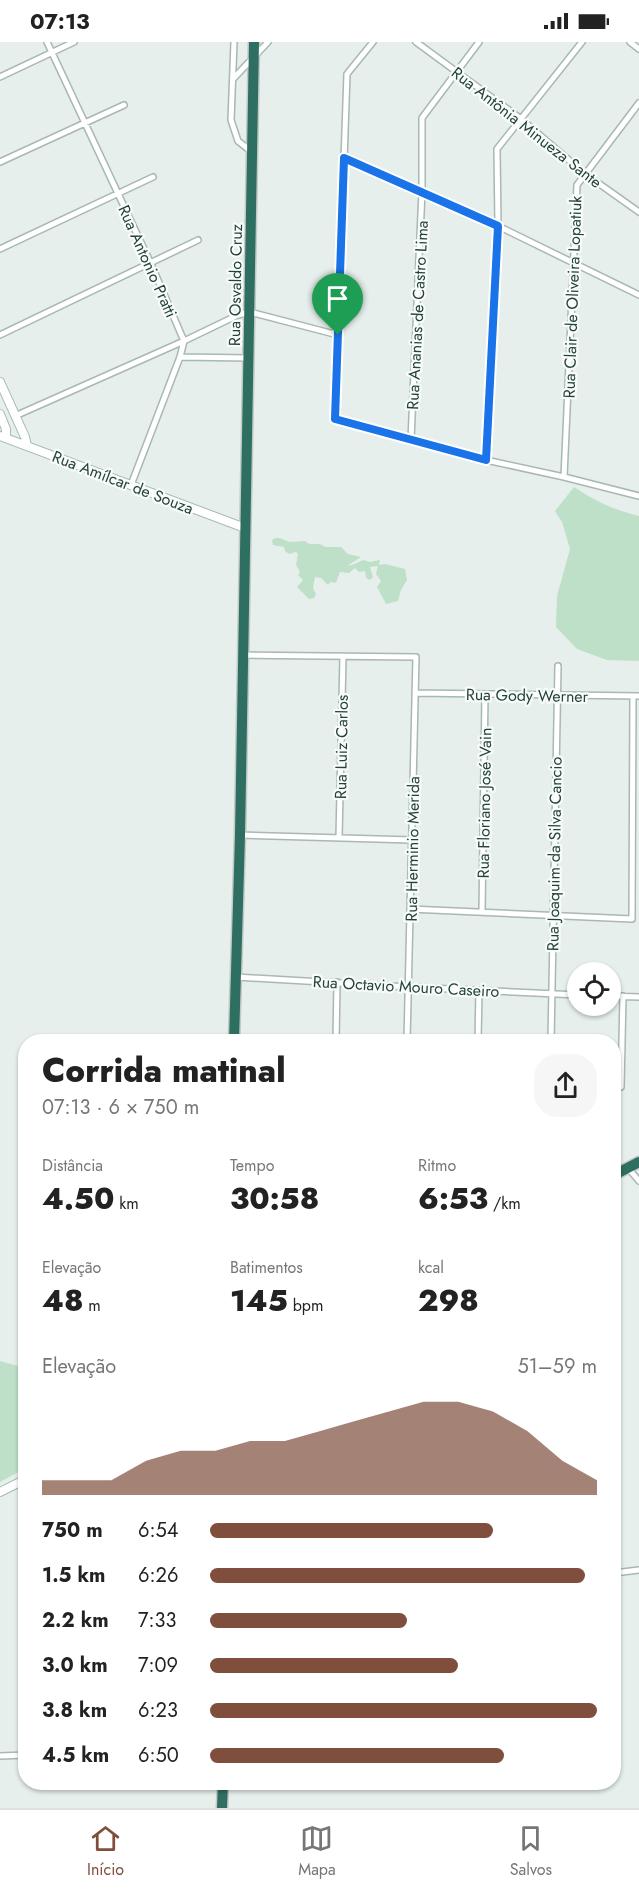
<!DOCTYPE html>
<html lang="pt">
<meta charset="utf-8">
<style>
:root{--surface:#fff;--page:#f6f6f6;--text:#222;--muted:#767676;--line:#e0e0e0;--accent:#804e3d}
body{margin:0;font-family:Jost,sans-serif;background:var(--page);color:var(--text);height:100vh;display:flex;flex-direction:column;font-size:22px;white-space:nowrap}
*{box-sizing:border-box;margin:0}
p{font-size:20px;color:var(--muted)}
.icon{flex:none;width:33px;height:33px;fill:none;stroke:currentColor;stroke-width:2;stroke-linecap:round;stroke-linejoin:round}
.map{position:relative;flex:1;overflow:hidden}
.panel{position:absolute;left:18px;top:992px;width:603px;height:756px;display:flex;flex-direction:column;background:var(--surface);border-radius:24px;box-shadow:0 2px 4px #0004}
.panel>*{flex:none}
.tools{position:absolute;left:567px;top:920px;display:grid;gap:12px}
.tools a{display:grid;place-items:center;width:54px;height:54px;border-radius:50%;background:var(--surface);box-shadow:0 2px 4px #0004;font-size:30px}
.pin{position:absolute;display:grid;place-items:center;width:51px;height:51px;color:#fff;margin:-62px -26px;border-radius:50% 50% 50% 0;rotate:-45deg;box-shadow:0 0 6px #0007}
.pin .icon{rotate:45deg}
.round{display:grid;place-items:center;flex:none;width:63px;height:63px;border-radius:24px;background:var(--page)}
.headline{display:flex;align-items:center;justify-content:space-between;height:102px;padding:0 24px}
h1{font-size:33px;font-weight:800;line-height:45px}
.stats{display:grid;grid-template-columns:repeat(3,1fr);gap:9px;height:102px;padding:6px 24px}
.stats div{display:grid;align-content:center}
.stats b{font-size:30px;font-weight:800}
.stats small{font-size:16px;font-weight:400}
.stats p{font-size:16px}
.chart{height:168px;padding:12px 24px}
.chart p{display:flex;justify-content:space-between}
.chart svg{width:100%;height:108px;margin-top:6px;fill:var(--accent);opacity:.7}
ul{padding:0 24px;list-style:none;font-size:20px}
li{display:grid;grid-template-columns:96px 72px 1fr;align-items:center;height:45px}
li i{height:15px;border-radius:8px;background:var(--accent)}
.status{display:flex;justify-content:space-between;align-items:center;height:42px;padding:0 30px;background:var(--surface);direction:ltr}
.status svg{height:16px;fill:currentColor}
.tabs{display:flex;justify-content:space-around;align-items:center;height:84px;border-top:2px solid var(--line);background:var(--surface);font-size:16px;color:var(--muted)}
.tabs a{display:grid;justify-items:center;gap:3px}
.tabs .on{color:var(--accent)}
.map>svg:first-child{display:block}
.green{fill:#bfe0c8}
.lines{fill:none;stroke-linecap:round;stroke-linejoin:round}
.street-casing{stroke:#a8b8b2;stroke-width:8}
.secondary-casing{stroke:#a4bbb3;stroke-width:10}
.highway-casing{stroke:#c2cac8;stroke-width:13}
.street{stroke:#fff;stroke-width:5}
.secondary{stroke:#fff;stroke-width:8}
.highway{stroke:#2f6f62;stroke-width:10}
.route-casing{stroke:#fff;stroke-width:12}
.route{stroke:#1a73e8;stroke-width:8}
.labels{text-anchor:middle;stroke-width:4.5;stroke-linejoin:round;paint-order:stroke}
.street-label{font-size:16px;fill:#24423a;stroke:#f7fbf9}
</style>
<div class="status"><b>07:13</b><svg viewBox="0 0 49 12"><path d="M0 12V9h3v3zM5 12V6h3v6zM10 12V3h3v9zM15 12V0h3v12zM26 1h20v11H26zM47 4h2v5h-2z"/></svg></div>
<div class="map">
<svg width="639" height="1766" viewBox="0 0 639 1766">
<rect width="100%" height="100%" fill="#e6efeb"/>
<path class="green" d="M574,445C595,459 614,468 639,474V619L607,618L577,607L556,585L557,554L570,507L562,480L555,469Z
M275,496H280L289,500L305,499L309,502H320L325,505H341L348,512L361,515L347,524L355,522L363,518L370,520L380,518L379,523L385,522L405,527L407,538L401,548L398,559L386,562L377,545L381,539L376,532L378,524L370,525L373,535L370,538L366,536L365,529L359,530L355,526L349,531L340,530L336,541L331,540L328,543L321,536L315,535L313,546L316,552L314,556L309,557L297,545L303,538L298,533L300,530L296,523L298,512L296,510L289,512L285,509L284,505L273,503L272,498Z
M0,1319L25,1326L26,1426L0,1440Z"/>
<g class="lines">
<defs>
<path id="street" d="M47,0L151,222L184,299L180,315L131,443
M234,0L231,78L238,99L252,110
M373,0L347,32L335,377L486,418L564,435L639,454
M416,0L521,77L584,131L639,170
M630,0L639,7
M0,35L74,0
M233,37L268,0
M344,116L498,184L639,253
M0,120L124,63
M0,207L153,135
M0,293L198,198
M180,315L249,316
M15,374L184,299L238,273L250,270L338,293
M411,398L422,149V76L479,0
M486,418L498,184L497,107L582,0
M564,435L577,143L639,61
M243,613L416,615L407,999
M415,651L639,654
M240,793L412,798
M339,796L343,614
M410,867L632,877L633,654
M482,870L485,652
M236,935L408,945L578,953
M610,954L639,955
M336,999L337,940
M478,999L479,948
M551,999L558,624
M621,1045L623,954
M628,1126L639,1139
M614,1531L639,1528
M0,1714L26,1713"/>
<path id="secondary" d="M0,340L25,395L27,404
M0,372L6,387V396
M0,394L245,486
M0,1450L26,1437"/>
<path id="highway" d="M234,999L240,793L254,0
M614,1133L639,1120
M222,1766L223,1740"/>
</defs>
<use href="#street" class="street-casing"/>
<use href="#secondary" class="secondary-casing"/>
<use href="#highway" class="highway-casing"/>
<use href="#street" class="street"/>
<use href="#secondary" class="secondary"/>
<use href="#highway" class="highway"/>
</g>
<g class="lines">
<defs>
<path id="route" d="M344,116L498,184L486,418L335,377Z"/>
</defs>
<use href="#route" class="route-casing"/>
<use href="#route" class="route"/>
</g>
<g class="labels">
<g class="street-label">
<text transform="translate(527 85) rotate(38)" y="6">Rua Antônia Minueza Sante</text>
<text transform="translate(148 219) rotate(66)" y="6">Rua Antonio Pratti</text>
<text transform="translate(235 243) rotate(-89)" y="6">Rua Osvaldo Cruz</text>
<text transform="translate(572 255) rotate(-88)" y="6">Rua Clair de Oliveira Lopatiuk</text>
<text transform="translate(417 273) rotate(-87)" y="6">Rua Ananias de Castro Lima</text>
<text transform="translate(123 440) rotate(21)" y="6">Rua Amílcar de Souza</text>
<text transform="translate(527 653) rotate(1)" y="6">Rua Gody Werner</text>
<text transform="translate(341 705) rotate(-89)" y="6">Rua Luiz Carlos</text>
<text transform="translate(484 761) rotate(-89)" y="6">Rua Floriano José Vain</text>
<text transform="translate(412 807) rotate(-89)" y="6">Rua Herminio Merida</text>
<text transform="translate(554 812) rotate(-89)" y="6">Rua Joaquim da Silva Cancio</text>
<text transform="translate(406 944) rotate(3)" y="6">Rua Octavio Mouro Caseiro</text>
</g>
</g>
</svg>
<div class="tools">
<a><svg class="icon" aria-label="locate" viewBox="0 0 24 24"><circle cx="12" cy="12" r="6"/><path d="M12 2v4M12 18v4M2 12h4M18 12h4"/></svg></a>
</div>
<div class="pin" style="left:338px;top:293px;background:#1e9e55"><svg class="icon" aria-label="arrive" viewBox="0 0 24 24"><path d="M6 21V4h12l-3 4 3 4H6"/></svg></div>
<section class="panel">
<div class="headline"><div><h1>Corrida matinal</h1><p>07:13 · 6 × 750 m</p></div><a class="round"><svg class="icon" aria-label="share" viewBox="0 0 24 24"><path d="M12 15V3M7 8l5-5 5 5M5 13v7h14v-7"/></svg></a></div>
<div class="stats">
<div><p>Distância</p><b>4.50<small> km</small></b></div>
<div><p>Tempo</p><b>30:58</b></div>
<div><p>Ritmo</p><b>6:53<small> /km</small></b></div>
</div>
<div class="stats">
<div><p>Elevação</p><b>48<small> m</small></b></div>
<div><p>Batimentos</p><b>145<small> bpm</small></b></div>
<div><p>kcal</p><b>298</b></div>
</div>
<div class="chart"><p><span>Elevação</span>51–59 m</p>
<svg viewBox="0 0 160 44" preserveAspectRatio="none"><path d="M0 44V38L10 38L20 38L30 30L40 26L50 26L60 22L70 22L80 18L90 14L100 10L110 6L120 6L130 10L140 18L150 30L160 38V44z"/></svg>
</div>
<ul>
<li><b>750 m</b>6:54<i style="width:73%"></i></li>
<li><b>1.5 km</b>6:26<i style="width:97%"></i></li>
<li><b>2.2 km</b>7:33<i style="width:51%"></i></li>
<li><b>3.0 km</b>7:09<i style="width:64%"></i></li>
<li><b>3.8 km</b>6:23<i style="width:100%"></i></li>
<li><b>4.5 km</b>6:50<i style="width:76%"></i></li>
</ul>
</section>
</div>
<nav class="tabs">
<a class="on"><svg class="icon" aria-label="home" viewBox="0 0 24 24"><path d="M3 11l9-7 9 7M6 9v11h12V9"/></svg>Início</a>
<a><svg class="icon" aria-label="map" viewBox="0 0 24 24"><path d="M3 6l6-2 6 2 6-2v14l-6 2-6-2-6 2zM9 4v14M15 6v14"/></svg>Mapa</a>
<a><svg class="icon" aria-label="saved" viewBox="0 0 24 24"><path d="M7 4h10v16l-5-4-5 4z"/></svg>Salvos</a>
</nav>
